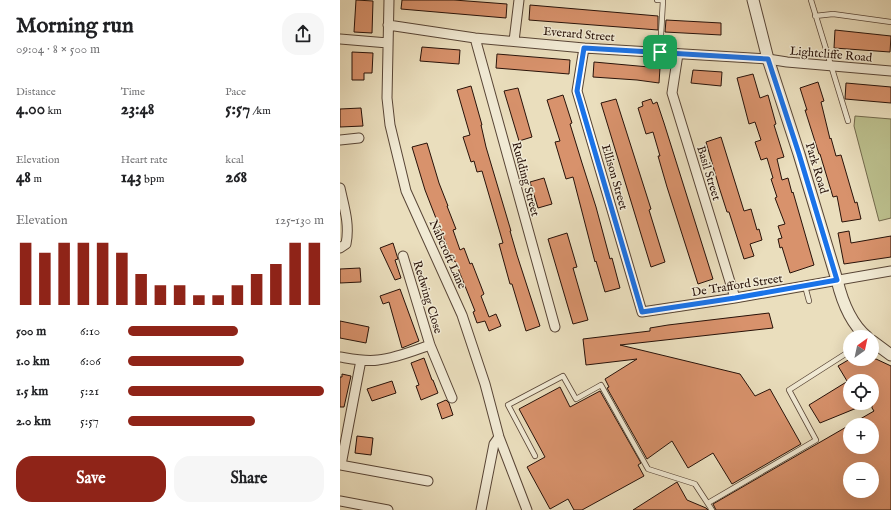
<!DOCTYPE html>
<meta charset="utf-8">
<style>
:root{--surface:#fff;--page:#f6f6f6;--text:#202124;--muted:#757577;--accent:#8f2418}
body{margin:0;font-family:"IM FELL English",serif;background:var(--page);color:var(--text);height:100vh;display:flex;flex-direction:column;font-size:15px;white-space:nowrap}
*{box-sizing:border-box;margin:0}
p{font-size:13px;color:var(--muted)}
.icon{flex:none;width:22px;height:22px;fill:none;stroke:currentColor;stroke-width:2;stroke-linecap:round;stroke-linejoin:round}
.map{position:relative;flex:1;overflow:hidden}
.drawer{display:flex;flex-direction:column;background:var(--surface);width:340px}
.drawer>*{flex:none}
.needle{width:26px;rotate:33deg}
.tools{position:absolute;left:503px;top:330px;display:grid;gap:8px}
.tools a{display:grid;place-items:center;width:36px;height:36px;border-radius:50%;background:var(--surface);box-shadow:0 4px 16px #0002;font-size:20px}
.pin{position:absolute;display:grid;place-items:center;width:34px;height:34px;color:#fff;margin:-17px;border-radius:8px;box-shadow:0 2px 6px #0006}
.round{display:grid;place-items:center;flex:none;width:42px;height:42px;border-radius:16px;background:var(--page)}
.overview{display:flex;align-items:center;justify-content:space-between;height:68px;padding:0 16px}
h1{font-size:22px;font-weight:700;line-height:30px}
.stats{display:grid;grid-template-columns:repeat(3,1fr);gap:6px;height:68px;padding:4px 16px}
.stats div{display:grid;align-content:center}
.stats b{font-size:17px;font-weight:700}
.stats small{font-size:11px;font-weight:400}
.stats p{font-size:11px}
.chart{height:112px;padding:8px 16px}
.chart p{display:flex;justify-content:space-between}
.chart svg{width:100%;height:72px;margin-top:4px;stroke:var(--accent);stroke-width:6}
.primary-button{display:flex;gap:8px;margin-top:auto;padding:8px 16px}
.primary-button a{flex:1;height:46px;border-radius:16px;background:var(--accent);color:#fff;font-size:16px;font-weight:700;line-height:46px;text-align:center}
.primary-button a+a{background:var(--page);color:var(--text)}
ul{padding:0 16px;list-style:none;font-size:13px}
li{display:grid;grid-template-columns:64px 48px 1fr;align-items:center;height:30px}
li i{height:10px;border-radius:5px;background:var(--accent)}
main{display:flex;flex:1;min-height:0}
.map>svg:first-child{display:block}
.green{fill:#bcc08e;stroke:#72694c}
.building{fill:#d8926c;stroke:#281209;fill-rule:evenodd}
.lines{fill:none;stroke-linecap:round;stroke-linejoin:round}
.service-casing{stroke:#584536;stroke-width:6}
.minor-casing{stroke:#584536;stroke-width:11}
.tertiary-casing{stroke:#584536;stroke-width:13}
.service{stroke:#f1ead4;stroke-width:4.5}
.minor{stroke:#f1ead4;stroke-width:9}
.tertiary{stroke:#f1ead4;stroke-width:11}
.route-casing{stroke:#fff;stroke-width:8}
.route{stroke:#1a73e8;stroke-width:5}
.labels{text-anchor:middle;stroke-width:3;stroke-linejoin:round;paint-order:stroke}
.street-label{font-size:12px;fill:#281209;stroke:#f1ead4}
</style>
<main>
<section class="drawer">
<div class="overview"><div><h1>Morning run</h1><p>09:04 · 8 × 500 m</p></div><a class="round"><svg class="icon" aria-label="share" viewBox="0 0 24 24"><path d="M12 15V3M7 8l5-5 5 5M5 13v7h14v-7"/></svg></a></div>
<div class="stats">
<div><p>Distance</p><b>4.00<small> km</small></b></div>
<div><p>Time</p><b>23:48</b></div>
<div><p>Pace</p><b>5:57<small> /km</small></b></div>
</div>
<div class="stats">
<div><p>Elevation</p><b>48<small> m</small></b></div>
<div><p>Heart rate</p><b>143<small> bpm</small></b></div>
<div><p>kcal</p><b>268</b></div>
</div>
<div class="chart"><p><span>Elevation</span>125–130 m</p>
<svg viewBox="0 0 160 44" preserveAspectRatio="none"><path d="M5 44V6M15 44V12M25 44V6M35 44V6M45 44V6M55 44V12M65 44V25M75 44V32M85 44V32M95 44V38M105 44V38M115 44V32M125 44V25M135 44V19M145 44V6M155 44V6"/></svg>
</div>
<ul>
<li><b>500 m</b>6:10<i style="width:56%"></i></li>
<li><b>1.0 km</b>6:06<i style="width:59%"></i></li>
<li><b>1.5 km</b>5:21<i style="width:100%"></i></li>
<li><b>2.0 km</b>5:57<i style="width:65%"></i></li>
</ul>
<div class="primary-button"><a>Save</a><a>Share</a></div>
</section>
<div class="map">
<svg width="551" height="510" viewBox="0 0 551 510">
<rect width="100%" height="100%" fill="#eadebd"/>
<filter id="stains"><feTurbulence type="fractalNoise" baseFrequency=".005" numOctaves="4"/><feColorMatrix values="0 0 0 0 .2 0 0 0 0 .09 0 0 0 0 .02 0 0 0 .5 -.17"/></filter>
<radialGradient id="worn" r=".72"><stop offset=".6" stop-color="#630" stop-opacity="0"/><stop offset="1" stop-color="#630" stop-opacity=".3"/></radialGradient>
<path class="green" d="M515,116L551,119V218L539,221L514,126Z"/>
<path class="building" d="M16,0L33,1L32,33L14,32Z
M62,0H114L167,4L166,18L61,9Z
M190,5L318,16V30L189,20Z
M326,20L381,23V35L325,32Z
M495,30L551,36L550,52L494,48Z
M82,47L120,50L119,64L80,61Z
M12,52L33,53L32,73H24V80H12Z
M157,54L230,60L229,74L156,68Z
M254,62L320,68L319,83L297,80L253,77Z
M353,70L382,72L381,86L351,83Z
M413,74L420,98L428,95L436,124L434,125L444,157L437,159L442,180L448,178L452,193L453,192L474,265L450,273L442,247L440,248L438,239L442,238L438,226L445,224L435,198L437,197L431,179L433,178L427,158L421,160L415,142L421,140L415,122L409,124L397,78Z
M478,82L484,101L481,102L490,139L491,138L496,156L501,155L515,203L517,202L521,219L502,222L497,196L493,197L480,154H479L465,110H467L460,88Z
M506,83L551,87V103L505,99Z
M131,86L142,125H141L146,147L171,231H170L177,255L200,326L186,331L172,284H170L159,244L163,243L142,171L137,172L134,161L131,162L123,137L130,135L117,90Z
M178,88L192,137L179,141L164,91Z
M223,95L232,123L230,124L242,163L256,207L270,259L272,258L280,288L265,292L256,261L255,262L233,177L226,179L215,142L220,141L207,100Z
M276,99L311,209L309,210L325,262L311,267L261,103Z
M311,99L313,104L317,102L324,123L373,279L358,284L327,187L318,156H320L313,132L306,134L298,108L303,106L302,102Z
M21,108L23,126L0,127V109Z
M381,137L404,211L411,209L417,230L419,229L422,240L410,244L414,256L404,259L389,212H387L379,187L366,142Z
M87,143L99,183L108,206H107L116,229L113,230L120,250L124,248L130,264L132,263L144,294L141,296L149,317L156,314L161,326L149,331L145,321L137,323L133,312L135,311L115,261L113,262L85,190L72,147Z
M204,178L212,204L198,208L190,182Z
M509,231L511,243L551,236V257L504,264L498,233Z
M227,233L237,267L233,268L248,320L233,324L208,239Z
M53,243L58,259L55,260L61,278L55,280L40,248Z
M20,268L21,282L0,283V269Z
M60,289L79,341L62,348L49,302L43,304L40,296Z
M429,313L433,328L280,345L400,374L415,396L430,389L461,444L392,484L373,453L348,468L332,441L307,459L267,388L269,387L265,379L297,359L246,365L243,339L310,331V328L328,325Z
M0,321L29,327L26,343L0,338Z
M84,358L92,380H93L98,393L81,400L76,386L79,385L71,363Z
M510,359H536L551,366V510H376L373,504L534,411L532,408V381H510V403H529L480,423L469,405L508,381H507L498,366ZM510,425H532V447H510ZM510,469H532V491H510Z
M2,374L11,376L4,407H0V377H2Z
M52,381L56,393L32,401L27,389Z
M220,387L230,407L260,391L301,463L298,465L304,476L242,510H234L228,499L210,509L187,467L205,457L179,409Z
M106,400L109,403L113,415L102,419L97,404Z
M17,436L33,438L31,455L15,453Z
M337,482L347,500L366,508L368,510H293Z"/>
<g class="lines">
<defs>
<path id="service" d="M317,0H323L320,52
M471,0L508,121
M475,16L493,14L551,22
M465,286L469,301
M195,456L168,405L223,376L236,399L261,385L308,469L355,484L372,510
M368,503L476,440L449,390L510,351"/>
<path id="minor" d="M49,0L47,98L50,125L66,191L122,315L145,384L159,437L187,510
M48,25L135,38L244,48L428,59L447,62L551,71
M135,38L215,327
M0,39L48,43
M174,41L179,0
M244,48L237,91L302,312L395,298L551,271
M338,54L332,93L395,298
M0,140L19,138
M0,188C4,207 10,224 6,244L0,248
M63,256L90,345L112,398
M0,357C12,359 26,362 38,360C56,358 73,351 90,345
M0,465L88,481
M1,465L21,360
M0,501L48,510
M141,510L154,444L159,437"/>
<path id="tertiary" d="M413,0L428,59L459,154L497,280C502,301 510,323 527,337
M532,341L551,355"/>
</defs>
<use href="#service" class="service-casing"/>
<use href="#minor" class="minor-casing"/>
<use href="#tertiary" class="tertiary-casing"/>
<use href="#service" class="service"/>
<use href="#minor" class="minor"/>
<use href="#tertiary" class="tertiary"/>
</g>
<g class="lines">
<defs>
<path id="route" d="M244,48L428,59L459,154L497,280L395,298L302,312L237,91Z"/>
</defs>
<use href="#route" class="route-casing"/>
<use href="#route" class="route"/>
</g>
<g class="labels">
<g class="street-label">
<text transform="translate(239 34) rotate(5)" y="4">Everard Street</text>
<text transform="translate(491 54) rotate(5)" y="4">Lightcliffe Road</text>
<text transform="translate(477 168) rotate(73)" y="4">Park Road</text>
<text transform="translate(369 173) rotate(73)" y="4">Basil Street</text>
<text transform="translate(275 177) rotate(74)" y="4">Ellison Street</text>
<text transform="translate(186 179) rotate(75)" y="4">Rudding Street</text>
<text transform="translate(108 254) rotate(66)" y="4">Nabcroft Lane</text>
<text transform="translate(397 285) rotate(-9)" y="4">De Trafford Street</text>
<text transform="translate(88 297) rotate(73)" y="4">Redwing Close</text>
</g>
</g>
<rect width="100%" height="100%" filter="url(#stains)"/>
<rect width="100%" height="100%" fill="url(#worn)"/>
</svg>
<div class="tools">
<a><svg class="needle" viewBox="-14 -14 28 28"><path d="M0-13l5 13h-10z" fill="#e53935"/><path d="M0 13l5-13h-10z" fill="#757577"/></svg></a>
<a><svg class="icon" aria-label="locate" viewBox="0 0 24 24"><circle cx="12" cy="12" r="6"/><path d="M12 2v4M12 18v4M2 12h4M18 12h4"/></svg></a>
<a>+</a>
<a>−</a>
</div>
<div class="pin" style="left:320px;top:52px;background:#1e9e55"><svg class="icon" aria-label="arrive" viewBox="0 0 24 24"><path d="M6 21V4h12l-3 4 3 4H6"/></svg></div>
</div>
</main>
